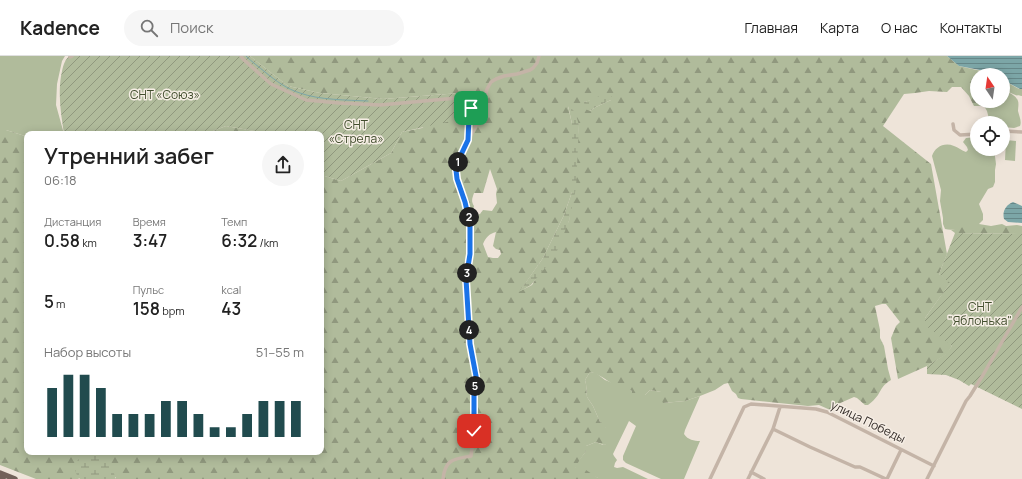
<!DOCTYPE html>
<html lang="ru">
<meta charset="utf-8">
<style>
:root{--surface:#fff;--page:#f6f6f6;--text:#222;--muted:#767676;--line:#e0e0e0;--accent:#214b4e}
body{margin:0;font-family:Manrope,sans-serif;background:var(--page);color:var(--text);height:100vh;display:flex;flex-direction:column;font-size:15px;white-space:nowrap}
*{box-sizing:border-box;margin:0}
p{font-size:13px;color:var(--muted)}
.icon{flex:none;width:22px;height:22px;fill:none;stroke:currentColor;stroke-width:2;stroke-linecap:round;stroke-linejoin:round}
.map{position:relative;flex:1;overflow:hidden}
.panel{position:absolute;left:24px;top:75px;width:300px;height:324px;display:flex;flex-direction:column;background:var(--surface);border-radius:8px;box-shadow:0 2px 10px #0003}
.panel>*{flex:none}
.needle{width:26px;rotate:347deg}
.controls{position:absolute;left:970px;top:12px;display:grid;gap:8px}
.controls a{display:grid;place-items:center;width:40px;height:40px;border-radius:50%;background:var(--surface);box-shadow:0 2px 10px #0003;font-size:20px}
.pin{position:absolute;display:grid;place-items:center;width:34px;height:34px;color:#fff;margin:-17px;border-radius:8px;box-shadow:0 2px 6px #0006}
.km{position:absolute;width:20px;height:20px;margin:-10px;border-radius:50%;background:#222;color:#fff;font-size:11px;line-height:20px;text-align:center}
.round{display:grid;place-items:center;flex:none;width:42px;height:42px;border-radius:21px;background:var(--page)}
.summary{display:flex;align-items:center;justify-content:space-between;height:68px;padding:0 20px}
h1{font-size:22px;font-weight:600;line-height:30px}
.figures{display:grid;grid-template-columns:repeat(3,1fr);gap:6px;height:68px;padding:4px 20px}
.figures div{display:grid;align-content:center}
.figures b{font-size:17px;font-weight:600}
.figures small{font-size:11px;font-weight:400}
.figures p{font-size:11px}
.chart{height:112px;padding:8px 20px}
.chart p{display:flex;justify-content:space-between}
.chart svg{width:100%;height:72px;margin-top:4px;stroke:var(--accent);stroke-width:6}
header{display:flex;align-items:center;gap:24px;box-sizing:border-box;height:56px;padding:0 20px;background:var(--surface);border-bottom:1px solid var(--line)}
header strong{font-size:19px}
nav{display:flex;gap:22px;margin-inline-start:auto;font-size:14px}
.search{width:280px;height:36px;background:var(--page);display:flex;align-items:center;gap:10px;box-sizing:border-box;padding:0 14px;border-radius:22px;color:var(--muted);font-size:15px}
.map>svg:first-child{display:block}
.grass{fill:#b0bb9b}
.forest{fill:url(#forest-firs);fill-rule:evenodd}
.wetland{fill:url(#wetland-marsh)}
.garden{fill:url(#garden-furrows)}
.water{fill:url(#water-rules)}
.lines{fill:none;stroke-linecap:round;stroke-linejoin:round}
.stream{stroke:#7ca6a7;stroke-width:1}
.street{stroke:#c4b4a7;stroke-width:3.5}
.primary{stroke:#726159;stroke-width:5.5}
.route-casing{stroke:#fff;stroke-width:8}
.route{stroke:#1a73e8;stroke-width:5}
.labels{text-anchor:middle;stroke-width:3;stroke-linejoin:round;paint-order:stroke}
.park-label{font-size:12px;fill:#414d2d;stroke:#f6eee5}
.street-label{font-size:12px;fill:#312a26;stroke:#f6eee5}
</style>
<header>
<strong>Kadence</strong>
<div class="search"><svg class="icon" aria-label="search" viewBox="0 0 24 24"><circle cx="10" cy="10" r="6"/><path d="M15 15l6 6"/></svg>Поиск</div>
<nav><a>Главная</a><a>Карта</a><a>О нас</a><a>Контакты</a></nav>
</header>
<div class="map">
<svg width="1022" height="423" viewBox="0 0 1022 423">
<defs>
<pattern id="forest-firs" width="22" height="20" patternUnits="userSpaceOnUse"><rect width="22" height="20" fill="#b0bb9b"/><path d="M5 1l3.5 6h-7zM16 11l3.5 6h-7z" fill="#90987e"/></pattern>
<pattern id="wetland-marsh" width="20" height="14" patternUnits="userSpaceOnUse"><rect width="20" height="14" fill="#b0bb9b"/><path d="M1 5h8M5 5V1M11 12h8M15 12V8" fill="none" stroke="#90987e"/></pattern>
<pattern id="garden-furrows" width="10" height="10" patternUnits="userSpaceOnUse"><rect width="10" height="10" fill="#b0bb9b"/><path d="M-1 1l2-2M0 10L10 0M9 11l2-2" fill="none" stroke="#90987e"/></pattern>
<pattern id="water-rules" width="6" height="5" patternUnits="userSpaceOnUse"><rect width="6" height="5" fill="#7ca6a7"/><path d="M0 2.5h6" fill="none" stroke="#668788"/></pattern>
</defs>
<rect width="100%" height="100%" fill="#eee4d9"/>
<path class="grass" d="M0,0H65L62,5L57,28L56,49L64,78H27V82L25,80L6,74H0Z
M1003,34C1008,36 1016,39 1018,45C1019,48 1018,52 1018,55C1019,60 1022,65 1020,70L1014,72L1003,71V67H990L987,55L984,50L983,45H1003Z
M977,81V93H994L996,108L995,114V126L993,131L988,133L979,148L983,158V164L979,168C968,169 956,176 945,173L943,168V162L940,145L941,134L932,100C935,91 944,86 954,90C958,91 962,95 966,96L968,94L967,91L963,86L966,82Z
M1006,84L1016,85L1015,105L1005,104Z
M590,316L596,317L605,324L631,334L632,336L645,339L650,334L661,336H670L663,347L685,345L700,340L685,374L684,378C688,384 694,385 700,385L684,423H661L626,407L623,404V400L636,370L629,365L613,398L614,400L617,404L615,407L614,411L617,412L623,411L648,423H598V422L574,411L586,395V390L596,386L603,389L606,388V372L600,366L593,350L587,341L586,328L585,324Z"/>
<path class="forest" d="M250,0H947L959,10L990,17L994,19H977V45H983L984,50H974L969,40L961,31H952L947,36L929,35L915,37L904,38L883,70L931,108L947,198L939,218L951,226L925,262L952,290L947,298L927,310L898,323L891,282L896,270L900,266L886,248H882L875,250L880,274V282L884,290L888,313L891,324C883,329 882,332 878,339C875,343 872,346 868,349H865L857,342L854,341L838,348V354L836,356L828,353L819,349L808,350L741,343L738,342L736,338L732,335L728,327L724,328L715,334L700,340L685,345L663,347L661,343L669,336H661L650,334L645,339L637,342L632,339V336L631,334C618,336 603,318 590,316L585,324L586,328L587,341L593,350L600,366L602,367L605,368L606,372V388L604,389L596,386L586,390V395L575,411L586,414L598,422V423H116V421L78,422L80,423H36L0,409V74H6L25,80L27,82V396H321V119L341,125L391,97L402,76L422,72L473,36L383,43L320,37L288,30ZM592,44H611L596,51L590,55L584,46ZM568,50L579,69L569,165L532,229L520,235L543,202L564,159L572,136V68ZM490,113L497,133L496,138L497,147L492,155L483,154L480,158L476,159L473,155L474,150C471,145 472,143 474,137H483ZM496,176L493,190L496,193L500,194L501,198L498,202H493L488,201L483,188C486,181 489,178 496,176Z
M1003,24L1019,33H1022V40C1014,40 1011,36 1003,34Z
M226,70L266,77V78H205Z
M974,168H979L991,170L1002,168L1006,170L1017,169L1022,170V178L955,177L951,174Z"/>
<path class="wetland" d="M605,38L610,39L612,41L611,44L596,51L590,55L585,53L584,46C592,44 598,40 605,38Z
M568,49L575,56L579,69L576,132L569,165L555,200L531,229L519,236L543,202L564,159L572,136V68Z
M97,397L104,399L109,404L116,423H80C77,420 75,416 75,412C76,400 86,398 97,397Z"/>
<path class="garden" d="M69,0H250L288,30L320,37L383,43L473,36L475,61H469L402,76L391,97L341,125L321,119V78H266V77L226,70L205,78H64C61,58 58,41 61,20C63,11 63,7 69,0Z
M955,177L1022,178V353L971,328L969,330L959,324L946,319L927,318V310L946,298L952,290L925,269V262L950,227L939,218Z"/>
<path class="water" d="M947,0H1022V33H1020L1003,24V19H994L990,16L959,10Z
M1013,146L1022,150V167L1008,166L1004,163C1002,155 1006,149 1013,146Z"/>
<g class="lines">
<path class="stream" d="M246,0C252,6 259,11 265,16C276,25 287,33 300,37C319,44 347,44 368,45"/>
<path class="street" d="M241,0L243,3L271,28L306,44L339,47L380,49L468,41C474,49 469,55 469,63C468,69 468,76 468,83
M70,1L72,0
M953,68L954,74L960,79L977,78
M1003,75L1022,76
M773,373L810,391L855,411H860L886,423
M751,416L764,423
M443,423C445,403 454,403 471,400L474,377L473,340L476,320L470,288L466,223L470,198V168L465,146L457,123L456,114L459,103L480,61L487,33L491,26L496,23L504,20L517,18L530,14L533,12L537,7L539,0
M710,423L744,351L751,348L816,353L827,356L934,410
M748,423L773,373L780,351
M887,423L901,394
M927,423L966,345L970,340L983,319L1022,251"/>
<path class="primary" d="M0,417L15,423
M0,422L3,423"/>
</g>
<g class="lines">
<defs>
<path id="route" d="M471,52L469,61L468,84L459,103L456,114L457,123L465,146L470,168V198L466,223L470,288L476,320L474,340V375"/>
</defs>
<use href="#route" class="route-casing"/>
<use href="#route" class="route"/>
</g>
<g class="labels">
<g class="park-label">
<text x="165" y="43">СНТ «Союз»</text>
<text x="356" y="73">СНТ<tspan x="356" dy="14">«Стрела»</tspan></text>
<text x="980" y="255">СНТ<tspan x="980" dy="14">"Яблонька"</tspan></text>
</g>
<g class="street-label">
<text transform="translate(868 366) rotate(26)" y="4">улица Победы</text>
</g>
</g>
</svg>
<div class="controls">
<a><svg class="needle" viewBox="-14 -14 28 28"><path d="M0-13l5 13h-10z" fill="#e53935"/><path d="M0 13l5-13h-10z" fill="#767676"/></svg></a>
<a><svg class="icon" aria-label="locate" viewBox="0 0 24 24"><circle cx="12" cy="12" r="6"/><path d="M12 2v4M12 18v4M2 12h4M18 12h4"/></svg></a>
</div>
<div class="pin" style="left:471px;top:52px;background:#1e9e55"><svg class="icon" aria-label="arrive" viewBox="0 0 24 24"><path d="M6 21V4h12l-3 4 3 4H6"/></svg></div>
<div class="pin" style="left:474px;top:375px;background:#d93025"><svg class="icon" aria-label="check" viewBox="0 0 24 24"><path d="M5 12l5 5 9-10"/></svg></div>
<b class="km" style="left:458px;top:106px">1</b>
<b class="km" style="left:469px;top:161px">2</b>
<b class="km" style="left:467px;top:217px">3</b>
<b class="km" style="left:469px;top:274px">4</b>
<b class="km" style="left:475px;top:330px">5</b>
<section class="panel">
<div class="summary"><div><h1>Утренний забег</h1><p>06:18</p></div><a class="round"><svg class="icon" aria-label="share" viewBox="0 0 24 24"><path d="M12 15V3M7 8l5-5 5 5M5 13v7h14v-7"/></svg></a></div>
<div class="figures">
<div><p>Дистанция</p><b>0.58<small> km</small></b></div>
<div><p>Время</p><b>3:47</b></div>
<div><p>Темп</p><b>6:32<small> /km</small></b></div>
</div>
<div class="figures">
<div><b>5<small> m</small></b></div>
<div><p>Пульс</p><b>158<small> bpm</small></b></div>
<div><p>kcal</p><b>43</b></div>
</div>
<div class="chart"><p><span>Набор высоты</span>51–55 m</p>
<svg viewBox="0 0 160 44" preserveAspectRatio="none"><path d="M5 44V14M15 44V6M25 44V6M35 44V14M45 44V30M55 44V30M65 44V30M75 44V22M85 44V22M95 44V30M105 44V38M115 44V38M125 44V30M135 44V22M145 44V22M155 44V22"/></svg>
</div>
</section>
</div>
